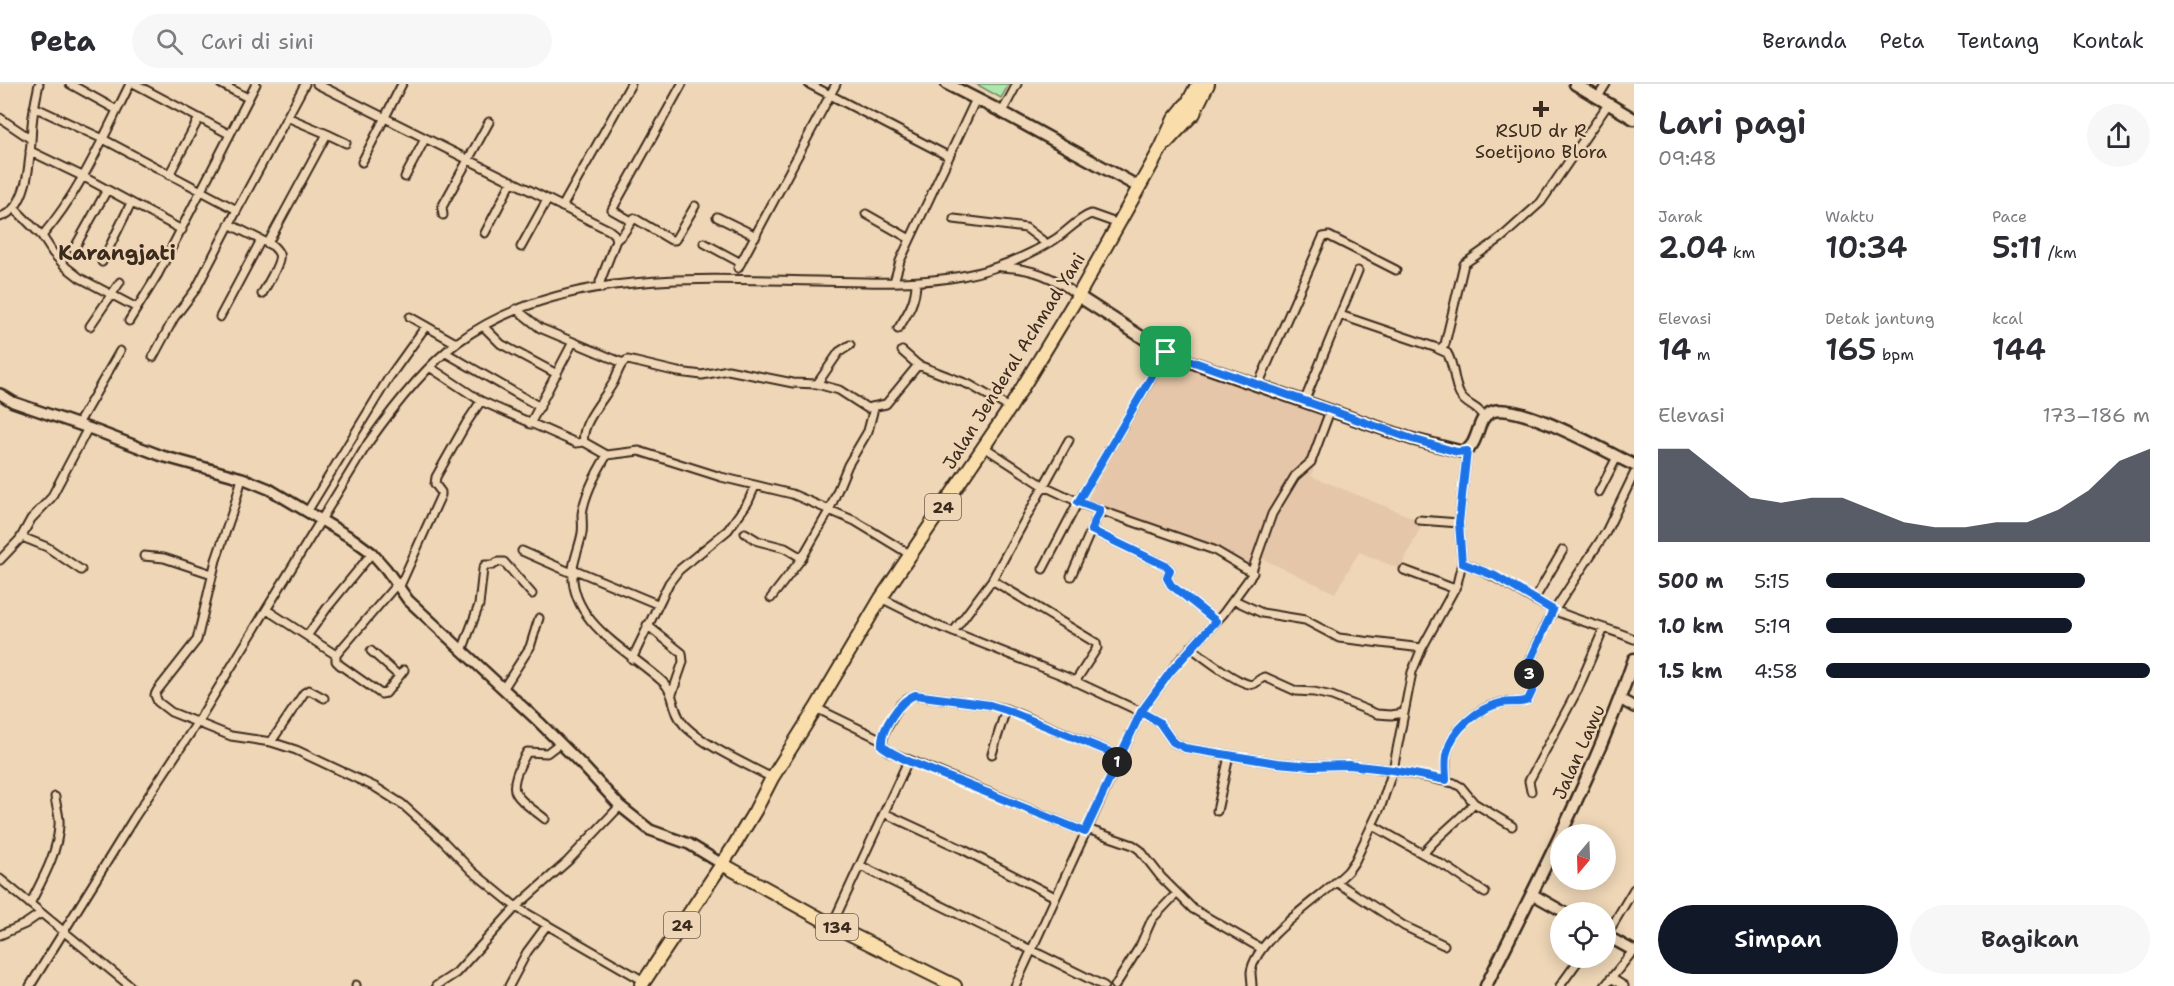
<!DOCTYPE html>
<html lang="id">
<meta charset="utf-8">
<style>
:root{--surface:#fff;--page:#f7f7f7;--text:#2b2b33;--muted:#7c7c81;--line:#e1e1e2;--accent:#111827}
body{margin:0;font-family:"Shantell Sans",sans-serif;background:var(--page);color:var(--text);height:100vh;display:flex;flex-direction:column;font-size:22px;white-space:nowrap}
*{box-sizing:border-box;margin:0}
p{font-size:20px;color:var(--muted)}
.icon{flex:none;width:33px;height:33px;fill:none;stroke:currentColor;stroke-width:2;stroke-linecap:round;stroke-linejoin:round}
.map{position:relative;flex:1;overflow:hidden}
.sheet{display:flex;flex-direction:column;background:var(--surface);width:540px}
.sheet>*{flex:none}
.needle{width:39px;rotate:199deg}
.fabs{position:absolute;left:1550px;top:740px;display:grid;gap:12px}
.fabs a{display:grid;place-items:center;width:66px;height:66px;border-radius:50%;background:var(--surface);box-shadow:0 3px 15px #0003;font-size:30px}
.pin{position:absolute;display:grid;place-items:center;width:51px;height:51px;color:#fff;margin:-26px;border-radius:12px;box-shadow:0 3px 9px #0006}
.km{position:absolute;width:30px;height:30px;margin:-15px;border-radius:50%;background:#222;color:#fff;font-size:16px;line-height:30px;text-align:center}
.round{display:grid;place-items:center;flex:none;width:63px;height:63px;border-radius:32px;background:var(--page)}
.overview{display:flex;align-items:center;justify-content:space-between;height:102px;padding:0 24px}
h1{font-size:33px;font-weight:600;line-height:45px}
.metrics{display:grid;grid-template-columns:repeat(3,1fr);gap:9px;height:102px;padding:6px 24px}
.metrics div{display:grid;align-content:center}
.metrics b{font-size:30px;font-weight:600}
.metrics small{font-size:16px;font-weight:400}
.metrics p{font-size:16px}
.chart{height:168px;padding:12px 24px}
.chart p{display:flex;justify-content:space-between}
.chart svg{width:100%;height:108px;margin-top:6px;fill:var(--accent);opacity:.7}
.cta{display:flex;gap:12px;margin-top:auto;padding:12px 24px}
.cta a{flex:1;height:69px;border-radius:36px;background:var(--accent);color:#fff;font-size:24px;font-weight:600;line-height:69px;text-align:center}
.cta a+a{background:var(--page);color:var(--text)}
ul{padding:0 24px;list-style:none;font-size:20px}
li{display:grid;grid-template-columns:96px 72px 1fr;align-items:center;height:45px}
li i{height:15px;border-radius:8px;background:var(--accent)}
header{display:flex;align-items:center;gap:36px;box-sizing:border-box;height:84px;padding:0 30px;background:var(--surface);border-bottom:2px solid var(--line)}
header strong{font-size:28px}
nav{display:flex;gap:33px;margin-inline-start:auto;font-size:21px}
.search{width:420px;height:54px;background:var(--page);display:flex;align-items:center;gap:15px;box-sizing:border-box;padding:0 21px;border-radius:33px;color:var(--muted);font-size:22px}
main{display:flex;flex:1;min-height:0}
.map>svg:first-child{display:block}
.built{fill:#e5c6a8}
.green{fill:#ace7ac;stroke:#748865;stroke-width:1.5}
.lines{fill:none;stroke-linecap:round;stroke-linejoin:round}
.minor-casing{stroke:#3b2a1e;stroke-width:11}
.tertiary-casing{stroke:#3b2a1e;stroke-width:14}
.secondary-casing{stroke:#3b2a1e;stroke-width:15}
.primary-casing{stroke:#3b2a1e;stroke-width:16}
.trunk-casing{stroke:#3b2a1e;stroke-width:16}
.minor{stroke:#eed6b6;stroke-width:7}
.tertiary{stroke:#eed6b6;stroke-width:9}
.secondary{stroke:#eed6b6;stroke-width:10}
.primary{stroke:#f9deab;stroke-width:12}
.trunk{stroke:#f9deab;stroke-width:12}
.route-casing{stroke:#fff;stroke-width:12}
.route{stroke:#1a73e8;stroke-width:8}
.poi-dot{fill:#3b2a1e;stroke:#eed6b6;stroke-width:2}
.labels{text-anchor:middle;stroke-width:5;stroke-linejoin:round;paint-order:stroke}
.shield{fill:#eed6b6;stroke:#715e4c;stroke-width:1.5}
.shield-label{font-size:16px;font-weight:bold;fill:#3b2a1e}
.poi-label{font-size:18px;fill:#3b2a1e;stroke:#eed6b6}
.street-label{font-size:18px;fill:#3b2a1e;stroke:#eed6b6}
.quarter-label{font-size:21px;font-weight:bold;fill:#3b2a1e;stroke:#eed6b6}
</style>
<header>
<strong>Peta</strong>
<div class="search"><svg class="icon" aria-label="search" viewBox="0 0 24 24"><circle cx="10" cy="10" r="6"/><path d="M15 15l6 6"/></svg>Cari di sini</div>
<nav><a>Beranda</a><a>Peta</a><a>Tentang</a><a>Kontak</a></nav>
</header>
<main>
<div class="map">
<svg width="1634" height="902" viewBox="0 0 1634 902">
<rect width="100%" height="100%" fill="#eed6b6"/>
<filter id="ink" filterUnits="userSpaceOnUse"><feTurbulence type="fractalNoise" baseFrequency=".0167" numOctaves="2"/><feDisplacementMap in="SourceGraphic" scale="12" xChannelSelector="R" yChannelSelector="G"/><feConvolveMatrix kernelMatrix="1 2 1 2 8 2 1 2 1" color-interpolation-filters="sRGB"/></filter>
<g filter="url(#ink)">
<path class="built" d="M1169,274L1332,333L1311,392L1423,438L1400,485L1359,468L1335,509L1263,475L1256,487L1214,464L1085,420Z"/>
<path class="green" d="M976,0H1009L1001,14Z"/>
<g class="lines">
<defs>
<path id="minor" d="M70,0L117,26
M135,0L229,50
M221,0L248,14
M317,0L609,146L614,150L616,156L600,198L602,204
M809,0L948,72
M1598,13L1606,0
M34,23L103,55L237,126L305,0
M1002,28L1017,0
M0,34L31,55
M327,50L346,59
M30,67L82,92L182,146
M362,78L402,0
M169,91L199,34
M405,93L425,55
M562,123L631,0
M14,124L42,152L53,169L66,183L80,194L137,224
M866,130L910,155
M443,131L442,123L489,38
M0,133C31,124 30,68 32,41C33,27 36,14 39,0
M717,133L756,152
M628,135L612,126L682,0
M954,135L1026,144L1047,160
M229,140L273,162C275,164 278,167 279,170C282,178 266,202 262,210
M485,149L512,97
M42,152C80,108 104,52 130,0
M616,156L623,150L634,134L671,156H675L695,122
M268,159L327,50L287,33
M704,159L741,179
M521,163L547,116
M74,165L107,106
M102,178L131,119
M1001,183C1032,184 1055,193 1078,212
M738,184L836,0
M894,198L900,177L976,15
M516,225L540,244L623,279
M1340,231L1440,265L1445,260L1464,180L1501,154L1541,118L1609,19
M220,233L261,156
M410,233L454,258H458
M129,237L158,190L256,0
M90,242L120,198
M484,243L501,260L557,290
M898,245C908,229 916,217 916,198
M1438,265L1447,269C1455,282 1453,298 1460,311C1466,322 1479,322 1484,334
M902,267L918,281
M446,269L540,323
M153,273L174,234L196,205L237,126
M431,284L481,317L576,359L584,358
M817,300L839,268L850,261
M1258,301L1323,153L1329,152L1396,186
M1304,318L1358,187
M78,340L120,267
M530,340L573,258
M984,363L1044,402L1085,421L1214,466L1253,489L1223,530L1177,579L1141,628L1015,902
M607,371C596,389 585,409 582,430C582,436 583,443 582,449C580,461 575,472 573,484C568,539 630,567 663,598C676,610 671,627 685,642C705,662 746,680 772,694
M242,394L234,423L216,476L197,556L157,607L155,611L158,618L171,628L231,652L271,658L296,666L375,703L402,720L442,756L472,787L516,823L644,897
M1599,408L1617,373
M307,428L388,295L426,242
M1419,436L1459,439
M1091,446L1166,482L1170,486L1167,494L1171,501L1216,537
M745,449L758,457L785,464L802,474
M22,453L47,463L81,486
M522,467L574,490
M911,471L855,437L792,410L721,393L639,367L607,371L584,358C580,340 605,314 613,299C616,294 619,282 624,278C625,277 626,277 628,276L678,288L702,291L728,286L793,299L817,300L839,306L867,324L886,320L918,281L970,301L1010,324
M144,472L164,474L212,490
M0,476L20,455L31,435L51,414L88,344
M1462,479C1495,490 1521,510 1552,525C1578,538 1607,543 1634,555
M573,485L657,520
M1043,485L1078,418L1166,269
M1404,486L1455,505
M1252,487L1272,430L1295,392L1311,378L1330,327
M1071,492L1100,426
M992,496L1096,559L1097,564L1075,598
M399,504L441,411V408L435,400L436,393L467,338L481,317
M771,514L802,474L829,427L848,381L868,347L874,324
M881,514L933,540L1064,592L1141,628L1159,638L1173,658L1185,664L1277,679L1311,682L1349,681L1393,686L1454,699L1461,703L1474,719C1458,738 1438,751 1423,770L1372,741
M1234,516L1262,529L1305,536L1339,554L1422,564
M1534,516L1563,466
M267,526L336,571V577L340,581L381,610L386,609L404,586
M647,541L682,569L683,578L672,610
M953,548L992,496L1069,356
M307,552L327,524L372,469
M1191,563C1200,571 1243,604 1253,600C1257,599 1260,594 1265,593L1296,607L1314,608L1332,612L1377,630L1391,631L1404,629
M371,567L399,592
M462,567L479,521L483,485L485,481H493L498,478H504L532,510
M336,571L397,500
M632,575L669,499L679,486L728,446L748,418L755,402
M503,605L530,563L539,534
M816,624L882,656
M271,658L304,609L309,606L324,614
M992,670L1006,625
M1446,696C1446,688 1445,677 1447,668C1453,645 1478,624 1500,619C1510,617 1519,620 1528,616L1534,603L1528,581L1548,536L1606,448L1634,390
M1531,707L1529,697L1577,607L1604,544
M1474,719L1512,742
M1217,727L1229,672
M884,729L962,765L1055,813
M545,735C536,727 521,719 516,709C510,699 522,677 527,668L547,669L560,659
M1087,745L1133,761L1140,766L1161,793L1193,825L1262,865
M1085,748L890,668L882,661L884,649L900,621L908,614L915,611L990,621L1006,625L1120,672
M1423,770L1450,785L1485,809
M861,782L1104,902
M0,795L130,902
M1336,798L1404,842L1444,861
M30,820C42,796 58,769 59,741C60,732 56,722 55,713
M832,841L908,677
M0,851L25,840L41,829
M1606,852L1634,805
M1611,894L1624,902
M30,902L134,734L197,639L368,359C392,325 424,283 458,258C560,184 698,195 817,197C866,198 914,201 962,192C994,186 1026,173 1054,156C1067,148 1077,135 1091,130L1119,140
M356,902V901
M436,902L456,889L516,823L568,777L620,722
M509,902L527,868L547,841
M1115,902L1140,862L1152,835L1176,810
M1252,902C1252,898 1251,892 1251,888C1256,853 1324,812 1348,787L1355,777L1381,722L1393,686L1412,588L1422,564L1457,500L1462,479L1459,439L1467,367
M1560,902L1581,873
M1605,902L1633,867"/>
<path id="tertiary" d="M0,310L13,318L94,346L162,372L242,394L269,405L353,455L372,469L386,485L408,516L539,638L584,683L620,722L650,746L689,760L722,780
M1620,615L1634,623
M1532,810L1564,828
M1605,851L1634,867"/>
<path id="secondary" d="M947,0L1002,28L1139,103
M1575,0L1634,35
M1078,212L1151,259L1179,274L1412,355L1463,368C1480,362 1475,335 1491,328C1517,316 1608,369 1634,381
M1486,902C1539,795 1595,688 1634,575"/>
<path id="primary" d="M722,780L832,841L955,902"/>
<path id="trunk" d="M1187,20L1195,5L1201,0
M1183 26a6 6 0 1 1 12 0a6 6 0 1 1-12 0Z
M1195,26L1208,0
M1166,59L1192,31
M641,902L732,765L755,727L772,694L816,624L881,514L1010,324L1078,212L1161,64L1174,35L1184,23"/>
</defs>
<use href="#minor" class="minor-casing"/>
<use href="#tertiary" class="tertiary-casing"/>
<use href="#secondary" class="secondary-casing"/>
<use href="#primary" class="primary-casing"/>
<use href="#trunk" class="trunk-casing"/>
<use href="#minor" class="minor"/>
<use href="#tertiary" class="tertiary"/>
<use href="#secondary" class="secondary"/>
<use href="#primary" class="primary"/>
<use href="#trunk" class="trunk"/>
</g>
</g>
<g class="lines" filter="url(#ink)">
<defs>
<path id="route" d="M1166,268L1078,418L1100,426L1091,446L1166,482L1170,486L1167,494L1171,501L1216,537L1171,587L1141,628L1085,748L908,677L891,668L882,662C880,646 900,616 915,611L990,621L1006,626L1120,672L1141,628L1159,638L1173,658L1185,664L1277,679L1311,682L1349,681L1393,686L1446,696C1446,688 1444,677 1447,668C1453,645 1478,624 1501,619C1510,617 1519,620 1528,616L1534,603L1528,581L1553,526L1495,492L1462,479L1459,439L1467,367L1457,368L1412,355L1166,268"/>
</defs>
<use href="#route" class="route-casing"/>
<use href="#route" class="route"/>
</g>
<path class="poi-dot" d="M1538 16h6v6h6v6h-6v6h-6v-6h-6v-6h6z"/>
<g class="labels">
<g class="shield">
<rect x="925" y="410" width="36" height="26" rx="4.5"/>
<rect x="664" y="828" width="36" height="26" rx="4.5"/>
<rect x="816" y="830" width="42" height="26" rx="4.5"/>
</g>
<g class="shield-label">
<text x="943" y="429">24</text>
<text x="682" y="847">24</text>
<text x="837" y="849">134</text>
</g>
<g class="poi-label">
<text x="1541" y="53">RSUD dr R<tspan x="1541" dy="21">Soetijono Blora</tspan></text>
</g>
<g class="street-label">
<text transform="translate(1014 277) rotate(-58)" y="6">Jalan Jenderal Achmad Yani</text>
<text transform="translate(1579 668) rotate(-66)" y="6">Jalan Lawu</text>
</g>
<g class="quarter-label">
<text x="117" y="176">Karangjati</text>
</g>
</g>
</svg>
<div class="fabs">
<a><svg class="needle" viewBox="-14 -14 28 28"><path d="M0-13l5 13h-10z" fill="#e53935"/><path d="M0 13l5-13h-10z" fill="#7c7c81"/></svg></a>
<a><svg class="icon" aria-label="locate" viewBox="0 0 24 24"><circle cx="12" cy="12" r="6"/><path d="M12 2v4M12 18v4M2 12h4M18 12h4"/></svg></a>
</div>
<div class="pin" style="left:1166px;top:268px;background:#1e9e55"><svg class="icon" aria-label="arrive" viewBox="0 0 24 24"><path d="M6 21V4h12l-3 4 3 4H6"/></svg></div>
<b class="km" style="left:1117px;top:678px">1</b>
<b class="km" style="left:1529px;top:590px">3</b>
</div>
<section class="sheet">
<div class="overview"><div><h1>Lari pagi</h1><p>09:48</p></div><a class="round"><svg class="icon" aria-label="share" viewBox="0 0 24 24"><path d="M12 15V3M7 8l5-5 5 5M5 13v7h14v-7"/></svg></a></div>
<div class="metrics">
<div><p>Jarak</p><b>2.04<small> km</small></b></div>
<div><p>Waktu</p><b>10:34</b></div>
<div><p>Pace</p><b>5:11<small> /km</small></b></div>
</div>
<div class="metrics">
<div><p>Elevasi</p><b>14<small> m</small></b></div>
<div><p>Detak jantung</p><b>165<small> bpm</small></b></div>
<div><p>kcal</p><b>144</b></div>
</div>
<div class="chart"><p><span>Elevasi</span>173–186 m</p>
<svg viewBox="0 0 160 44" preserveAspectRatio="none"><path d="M0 44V6L10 6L20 16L30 26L40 28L50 26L60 26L70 31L80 36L90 38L100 38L110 36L120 36L130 31L140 23L150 11L160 6V44z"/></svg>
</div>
<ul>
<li><b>500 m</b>5:15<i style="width:80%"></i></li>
<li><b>1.0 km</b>5:19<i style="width:76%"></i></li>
<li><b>1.5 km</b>4:58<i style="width:100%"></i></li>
</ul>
<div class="cta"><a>Simpan</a><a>Bagikan</a></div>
</section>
</main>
